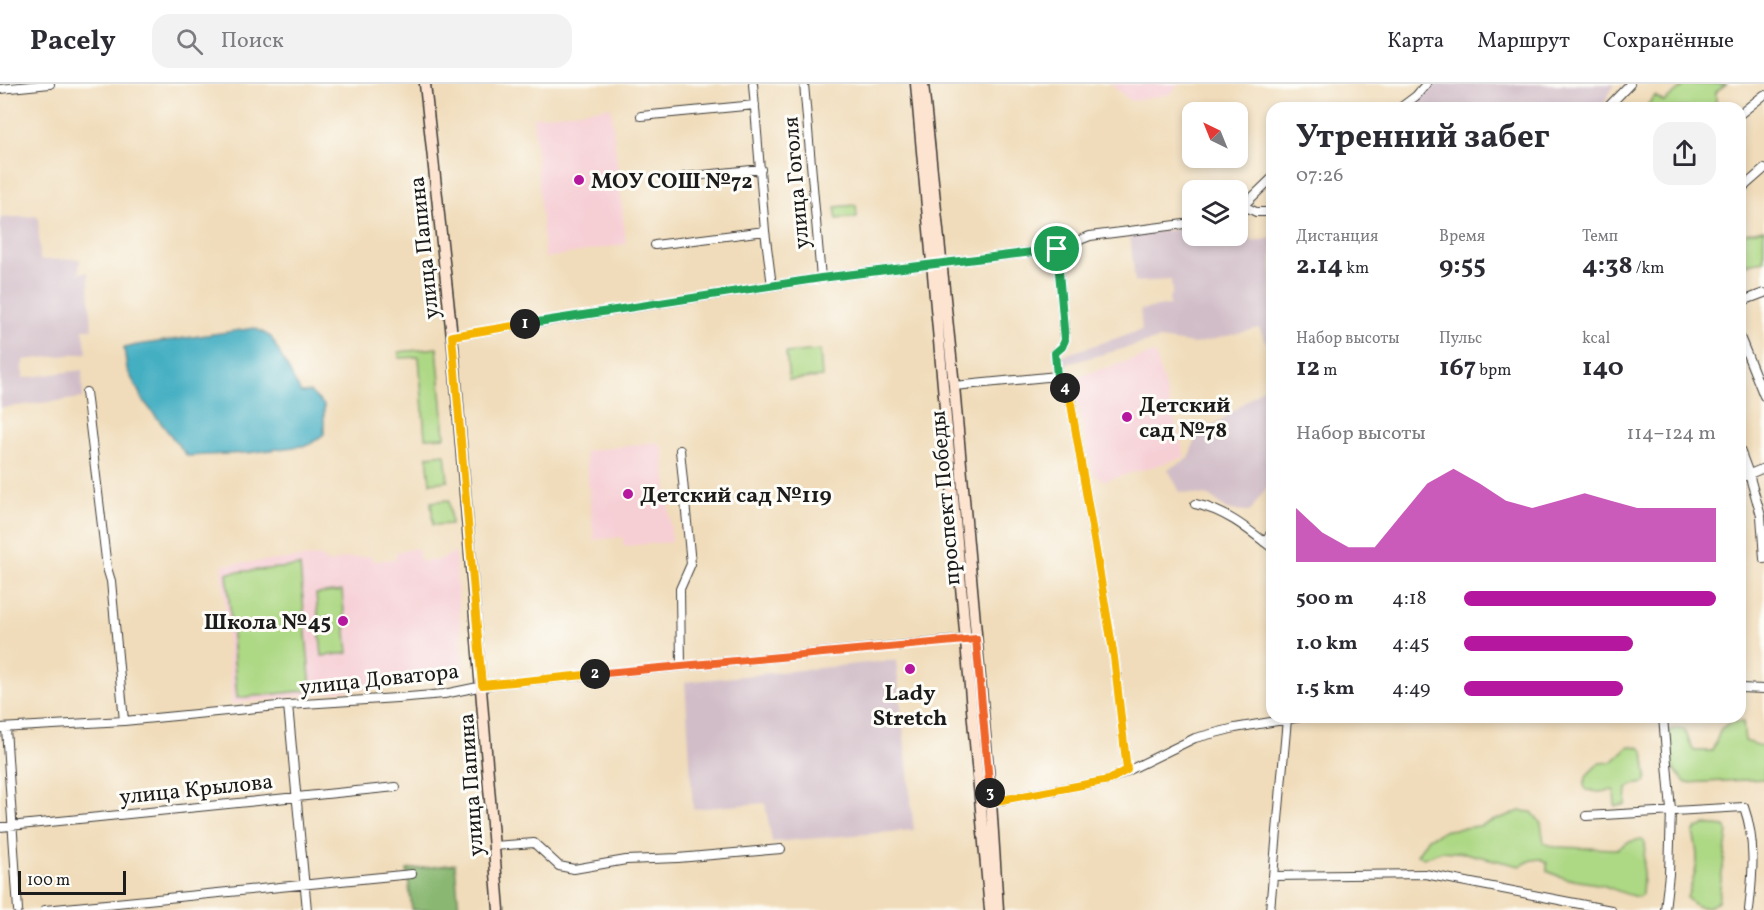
<!DOCTYPE html>
<html lang="ru">
<meta charset="utf-8">
<style>
:root{--surface:#fff;--page:#f2f2f3;--text:#2b2b33;--muted:#7c7c81;--line:#e1e1e2;--accent:#b5179e}
body{margin:0;font-family:Vollkorn,serif;background:var(--page);color:var(--text);height:100vh;display:flex;flex-direction:column;font-size:22px;white-space:nowrap}
*{box-sizing:border-box;margin:0}
p{font-size:20px;color:var(--muted)}
.icon{flex:none;width:33px;height:33px;fill:none;stroke:currentColor;stroke-width:2;stroke-linecap:round;stroke-linejoin:round}
.map{position:relative;flex:1;overflow:hidden}
.details{position:absolute;left:1266px;top:18px;width:480px;height:621px;display:flex;flex-direction:column;background:var(--surface);border-radius:18px;box-shadow:0 3px 9px #0003}
.details>*{flex:none}
.needle{width:39px;rotate:317deg}
.fabs{position:absolute;left:1182px;top:18px;display:grid;gap:12px}
.fabs a{display:grid;place-items:center;width:66px;height:66px;border-radius:12px;background:var(--surface);box-shadow:0 3px 9px #0003;font-size:30px}
.scale{position:absolute;left:18px;bottom:15px;width:108px;box-sizing:border-box;padding-left:6px;border:3px solid #1c1c1c;border-top:0;font-size:16px;line-height:21px;white-space:nowrap;color:#1c1c1c;-webkit-text-stroke:4px #fdfcf7;paint-order:stroke}
.pin{position:absolute;display:grid;place-items:center;width:51px;height:51px;color:#fff;margin:-26px;border:3px solid #fff;border-radius:50%;box-shadow:0 2px 6px #0007}
.km{position:absolute;width:30px;height:30px;margin:-15px;border-radius:50%;background:#222;color:#fff;font-size:16px;line-height:30px;text-align:center}
.round{display:grid;place-items:center;flex:none;width:63px;height:63px;border-radius:18px;background:var(--page)}
.headline{display:flex;align-items:center;justify-content:space-between;height:102px;padding:0 30px}
h1{font-size:33px;font-weight:700;line-height:45px}
.metrics{display:grid;grid-template-columns:repeat(3,1fr);gap:9px;height:102px;padding:6px 30px}
.metrics div{display:grid;align-content:center}
.metrics b{font-size:26px;font-weight:700}
.metrics small{font-size:16px;font-weight:400}
.metrics p{font-size:16px}
.chart{height:168px;padding:12px 30px}
.chart p{display:flex;justify-content:space-between}
.chart svg{width:100%;height:108px;margin-top:6px;fill:var(--accent);opacity:.7}
ul{padding:0 30px;list-style:none;font-size:20px}
li{display:grid;grid-template-columns:96px 72px 1fr;align-items:center;height:45px}
li i{height:15px;border-radius:8px;background:var(--accent)}
header{display:flex;align-items:center;gap:36px;box-sizing:border-box;height:84px;padding:0 30px;background:var(--surface);border-bottom:2px solid var(--line)}
header strong{font-size:28px}
nav{display:flex;gap:33px;margin-inline-start:auto;font-size:21px}
.search{width:420px;height:54px;background:var(--page);display:flex;align-items:center;gap:15px;box-sizing:border-box;padding:0 21px;border-radius:18px;color:var(--muted);font-size:22px}
.map>svg:first-child{display:block}
.built{fill:#f6cfd5}
.industrial{fill:#d1bdc8}
.green{fill:#add884;stroke:#647a50;stroke-width:1.5}
.forest{fill:#8ab872;stroke:#536a47;stroke-width:1.5}
.water{fill:#44afc2;stroke:#30666f;stroke-width:1.5}
.lines{fill:none;stroke-linecap:round;stroke-linejoin:round}
.street-casing{stroke:#3c3934;stroke-width:10}
.secondary-casing{stroke:#3c3934;stroke-width:13}
.street{stroke:#fff;stroke-width:8}
.secondary{stroke:#fde4d1;stroke-width:10}
.split-1-casing{stroke:#fff;stroke-width:12}
.split-2-casing{stroke:#fff;stroke-width:12}
.split-3-casing{stroke:#fff;stroke-width:12}
.split-4-casing{stroke:#fff;stroke-width:12}
.split-5-casing{stroke:#fff;stroke-width:12}
.split-1{stroke:#22a559;stroke-width:8}
.split-2{stroke:#f5b400;stroke-width:8}
.split-3{stroke:#f0652b;stroke-width:8}
.split-4{stroke:#f5b400;stroke-width:8}
.split-5{stroke:#22a559;stroke-width:8}
.poi-dot{fill:#b5179e;stroke:#fdfcf7;stroke-width:2}
.labels{text-anchor:middle;stroke-width:6;stroke-linejoin:round;paint-order:stroke}
.poi-label{font-size:22px;font-weight:bold;fill:#1c1c1c;stroke:#fdfcf7;text-anchor:start}
.street-label{font-size:22px;fill:#1c1c1c;stroke:#fdfcf7}
</style>
<header>
<strong>Pacely</strong>
<div class="search"><svg class="icon" aria-label="search" viewBox="0 0 24 24"><circle cx="10" cy="10" r="6"/><path d="M15 15l6 6"/></svg>Поиск</div>
<nav><a>Карта</a><a>Маршрут</a><a>Сохранённые</a></nav>
</header>
<div class="map">
<svg width="1764" height="826" viewBox="0 0 1764 826">
<rect width="100%" height="100%" fill="#fdfcf7"/>
<filter id="ink" filterUnits="userSpaceOnUse"><feTurbulence type="fractalNoise" baseFrequency=".0167" numOctaves="2"/><feDisplacementMap in="SourceGraphic" scale="12" xChannelSelector="R" yChannelSelector="G"/><feConvolveMatrix kernelMatrix="1 2 1 2 8 2 1 2 1" color-interpolation-filters="sRGB"/></filter>
<filter id="wash" filterUnits="userSpaceOnUse"><feTurbulence type="fractalNoise" baseFrequency=".008" numOctaves="4" result="noise"/><feDisplacementMap in="SourceGraphic" scale="24" xChannelSelector="R" yChannelSelector="G"/><feGaussianBlur stdDeviation="1.35" result="paint"/><feColorMatrix in="noise" values="0 0 0 0 0 0 0 0 0 0 0 0 0 0 0 0 0 1.4 0 .05"/><feComposite in="paint" operator="in"/></filter>
<g filter="url(#wash)">
<rect width="100%" height="100%" fill="#f0dcba"/>
<path class="built" d="M1110,0H1179L1171,10L1131,17Z
M611,23L626,160L545,174L533,33Z
M1155,269L1185,373L1104,397L1093,389L1072,294Z
M655,358L663,363L672,458L623,462V453L594,456L585,367Z
M418,464L420,477L439,476L455,468L464,593L232,620L222,481L319,472L329,479L344,474L371,472L373,477L396,475V468Z"/>
<path class="industrial" d="M1432,0H1614L1602,24H1412Z
M38,132L40,176L80,175L79,189L88,188L92,245H83L87,269L23,276V294L82,286L83,314L0,324V134Z
M1246,135L1252,158L1272,154V268L1259,244L1195,260L1159,255L1063,281L1061,272L1142,246L1140,226L1170,221L1169,214L1172,209L1171,196L1135,198L1130,151L1192,143V152H1238V136Z
M1272,297V396L1250,427L1227,426L1210,412L1180,408L1168,385L1188,375L1197,351L1223,335Z
M896,576L914,746L772,758L765,719L693,725L685,598Z"/>
<path class="green" d="M1686,0H1726L1716,8V19L1707,24H1645L1655,12L1664,18Z
M856,121L857,133L837,135L835,123Z
M1764,145V177L1740,181V150Z
M437,264L445,353L425,354L419,273L399,274V268Z
M820,266L822,293L789,296L786,269Z
M445,370L448,397L430,399L427,372Z
M449,416L451,440L433,441L431,418Z
M300,482L311,606L237,614L227,489Z
M342,507L348,569L322,572L316,510Z
M1730,638H1743L1745,657L1764,663V695L1686,699L1672,683L1669,647L1678,644L1684,645L1694,667H1712L1721,645Z
M1629,662L1639,663L1644,667L1647,692L1645,699L1632,701L1627,705L1626,721L1615,722L1614,706L1599,708L1586,706L1584,701L1587,691L1599,679L1612,678Z
M1520,727L1532,728L1541,739L1544,759L1555,763L1617,765L1628,758L1641,755L1645,760L1642,810L1638,813C1626,811 1616,806 1605,802C1586,797 1565,797 1547,787V779L1541,775L1532,776L1520,782L1465,769L1442,767L1424,774L1417,771L1428,754L1447,746L1479,742Z
M1705,741L1725,743L1728,748L1718,817C1708,826 1696,825 1687,814C1696,786 1701,779 1693,749L1697,744Z"/>
<path class="forest" d="M455,780L459,826H412L407,786Z"/>
<path class="water" d="M255,244L271,253L301,309L310,308L324,321V350L309,361L248,369L187,372L143,316L127,285L124,264L137,261Z"/>
</g>
<g filter="url(#ink)">
<g class="lines">
<defs>
<path id="street" d="M753,0L765,147L772,202
M804,0L821,194
M0,5L50,0
M1400,24L1416,12L1426,0
M1607,24L1630,0
M1740,30L1764,11
M641,32L755,21
M684,93L761,85
M1740,106L1764,85
M1244,122L1256,128H1272
M1238,127L1272,94
M655,161L765,147
M1057,165L1065,256L1062,263L1055,269L1057,292L1070,314L1114,573L1127,686
M1740,218L1764,209
M452,252L821,194L1057,165L1090,152L1192,139
M1740,253L1764,312
M954,302L1057,292
M86,308L107,484L111,497L124,637
M680,366L691,480L680,505L681,582
M1740,366L1749,390L1761,432L1764,475
M1740,394L1764,384
M1195,420C1225,426 1248,445 1272,464
M1264,458L1272,448
M1740,604L1764,605
M288,621L307,826
M1663,633L1671,726L1669,790L1665,826
M0,644L124,637L288,621L397,614L444,610L493,600L968,555
M6,644L18,826
M991,718L1109,696L1195,654L1235,644L1301,633
M1586,732L1744,723C1756,757 1753,790 1749,826
M0,743L396,703
M494,762L534,759L559,782L574,785L626,776L678,774L781,765
M1273,792L1425,790L1611,826
M45,826L412,790
M1270,826L1287,635"/>
<path id="secondary" d="M425,0L453,262L499,826
M916,0L990,826
M923,0L954,302L991,718L998,826"/>
</defs>
<use href="#street" class="street-casing"/>
<use href="#secondary" class="secondary-casing"/>
<use href="#street" class="street"/>
<use href="#secondary" class="secondary"/>
</g>
</g>
<g class="lines" filter="url(#ink)">
<defs>
<path id="split-1" d="M525,240L821,194L1057,165"/>
<path id="split-2" d="M525,240L452,252L482,601L595,590"/>
<path id="split-3" d="M595,590L976,555L990,709"/>
<path id="split-4" d="M990,709L991,718L1109,696L1127,686L1114,573L1070,314L1065,304"/>
<path id="split-5" d="M1057,165L1065,256L1062,263L1055,269L1057,292L1065,304"/>
</defs>
<use href="#split-1" class="split-1-casing"/>
<use href="#split-2" class="split-2-casing"/>
<use href="#split-3" class="split-3-casing"/>
<use href="#split-4" class="split-4-casing"/>
<use href="#split-5" class="split-5-casing"/>
<use href="#split-1" class="split-1"/>
<use href="#split-2" class="split-2"/>
<use href="#split-3" class="split-3"/>
<use href="#split-4" class="split-4"/>
<use href="#split-5" class="split-5"/>
</g>
<g class="poi-dot">
<circle cx="579" cy="96" r="6"/>
<circle cx="1127" cy="333" r="6"/>
<circle cx="628" cy="410" r="6"/>
<circle cx="343" cy="537" r="6"/>
<circle cx="910" cy="585" r="6"/>
</g>
<g class="labels">
<g class="poi-label">
<text x="591" y="104">МОУ СОШ №72</text>
<text x="1139" y="328">Детский<tspan x="1139" dy="25">сад №78</tspan></text>
<text x="640" y="418">Детский сад №119</text>
<text x="331" y="545" text-anchor="end">Школа №45</text>
<text x="910" y="616" text-anchor="middle">Lady<tspan x="910" dy="25">Stretch</tspan></text>
</g>
<g class="street-label">
<text transform="translate(795 99) rotate(-95)" y="8">улица Гоголя</text>
<text transform="translate(423 164) rotate(-96)" y="8">улица Папина</text>
<text transform="translate(944 414) rotate(-95)" y="8">проспект Победы</text>
<text transform="translate(379 594) rotate(-6)" y="8">улица Доватора</text>
<text transform="translate(470 701) rotate(-94)" y="8">улица Папина</text>
<text transform="translate(196 704) rotate(-6)" y="8">улица Крылова</text>
</g>
</g>
</svg>
<div class="fabs">
<a><svg class="needle" viewBox="-14 -14 28 28"><path d="M0-13l5 13h-10z" fill="#e53935"/><path d="M0 13l5-13h-10z" fill="#7c7c81"/></svg></a>
<a><svg class="icon" aria-label="layers" viewBox="0 0 24 24"><path d="M12 4l9 5-9 5-9-5zM3 14l9 5 9-5"/></svg></a>
</div>
<div class="scale">100 m</div>
<div class="pin" style="left:1057px;top:165px;background:#1e9e55"><svg class="icon" aria-label="arrive" viewBox="0 0 24 24"><path d="M6 21V4h12l-3 4 3 4H6"/></svg></div>
<b class="km" style="left:525px;top:240px">1</b>
<b class="km" style="left:595px;top:590px">2</b>
<b class="km" style="left:990px;top:709px">3</b>
<b class="km" style="left:1065px;top:304px">4</b>
<section class="details">
<div class="headline"><div><h1>Утренний забег</h1><p>07:26</p></div><a class="round"><svg class="icon" aria-label="share" viewBox="0 0 24 24"><path d="M12 15V3M7 8l5-5 5 5M5 13v7h14v-7"/></svg></a></div>
<div class="metrics">
<div><p>Дистанция</p><b>2.14<small> km</small></b></div>
<div><p>Время</p><b>9:55</b></div>
<div><p>Темп</p><b>4:38<small> /km</small></b></div>
</div>
<div class="metrics">
<div><p>Набор высоты</p><b>12<small> m</small></b></div>
<div><p>Пульс</p><b>167<small> bpm</small></b></div>
<div><p>kcal</p><b>140</b></div>
</div>
<div class="chart"><p><span>Набор высоты</span>114–124 m</p>
<svg viewBox="0 0 160 44" preserveAspectRatio="none"><path d="M0 44V22L10 32L20 38L30 38L40 25L50 12L60 6L70 12L80 19L90 22L100 19L110 16L120 19L130 22L140 22L150 22L160 22V44z"/></svg>
</div>
<ul>
<li><b>500 m</b>4:18<i style="width:100%"></i></li>
<li><b>1.0 km</b>4:45<i style="width:67%"></i></li>
<li><b>1.5 km</b>4:49<i style="width:63%"></i></li>
</ul>
</section>
</div>
